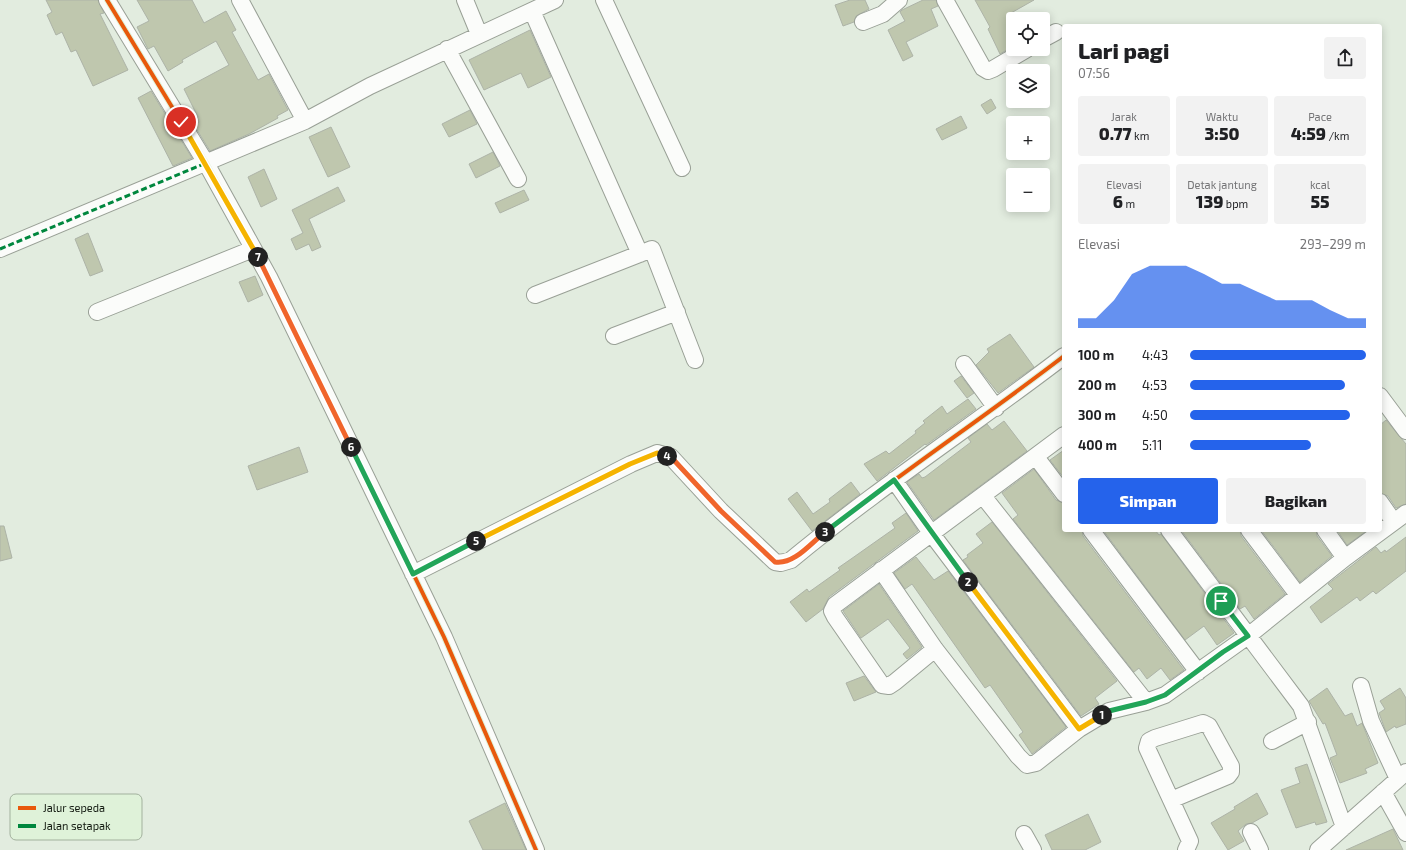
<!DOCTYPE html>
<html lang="id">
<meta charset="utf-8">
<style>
:root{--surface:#fff;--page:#f2f2f2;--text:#202124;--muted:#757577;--accent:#2563eb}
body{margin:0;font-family:"Exo 2",sans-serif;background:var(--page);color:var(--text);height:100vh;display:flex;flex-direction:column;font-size:15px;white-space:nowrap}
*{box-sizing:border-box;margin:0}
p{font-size:13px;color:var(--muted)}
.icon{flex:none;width:22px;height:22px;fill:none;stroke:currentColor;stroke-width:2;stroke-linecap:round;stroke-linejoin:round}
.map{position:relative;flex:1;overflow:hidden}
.panel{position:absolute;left:1062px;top:24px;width:320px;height:508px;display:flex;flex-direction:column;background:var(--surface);border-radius:4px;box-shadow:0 2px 10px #0003}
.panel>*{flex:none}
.fabs{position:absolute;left:1006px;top:12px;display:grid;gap:8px}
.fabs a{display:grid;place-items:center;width:44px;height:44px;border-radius:4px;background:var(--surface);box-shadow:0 2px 10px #0003;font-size:20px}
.pin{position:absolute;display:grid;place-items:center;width:34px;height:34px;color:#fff;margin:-17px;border:2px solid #fff;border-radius:50%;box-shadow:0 1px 4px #0007}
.km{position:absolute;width:20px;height:20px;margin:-10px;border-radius:50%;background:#222;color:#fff;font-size:11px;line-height:20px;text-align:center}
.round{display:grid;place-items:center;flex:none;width:42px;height:42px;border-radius:4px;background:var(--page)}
.head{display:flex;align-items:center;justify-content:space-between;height:68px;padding:0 16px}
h1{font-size:22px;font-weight:800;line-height:30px}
.metrics{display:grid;grid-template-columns:repeat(3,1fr);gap:6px;height:68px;padding:4px 16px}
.metrics div{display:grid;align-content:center;border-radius:4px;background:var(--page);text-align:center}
.metrics b{font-size:17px;font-weight:800}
.metrics small{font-size:11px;font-weight:400}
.metrics p{font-size:11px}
.chart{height:112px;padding:8px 16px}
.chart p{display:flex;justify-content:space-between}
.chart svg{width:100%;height:72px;margin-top:4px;fill:var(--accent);opacity:.7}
.button{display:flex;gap:8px;margin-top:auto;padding:8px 16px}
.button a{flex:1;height:46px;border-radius:4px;background:var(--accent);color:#fff;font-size:16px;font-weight:800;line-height:46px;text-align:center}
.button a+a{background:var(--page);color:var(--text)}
ul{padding:0 16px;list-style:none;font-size:13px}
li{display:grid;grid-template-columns:64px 48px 1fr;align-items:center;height:30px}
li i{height:10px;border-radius:5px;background:var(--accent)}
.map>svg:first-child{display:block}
.building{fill:#bfc7ae;stroke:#adb3a7}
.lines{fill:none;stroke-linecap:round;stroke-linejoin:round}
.minor-casing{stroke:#99a096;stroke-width:18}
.minor{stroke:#fbfcfa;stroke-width:16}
.quiet{stroke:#00873e;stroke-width:3;stroke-dasharray:6 3;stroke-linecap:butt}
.cycleway-casing{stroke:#dff2d9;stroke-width:6}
.cycleway{stroke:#e8590c;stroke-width:4}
.split-1-casing{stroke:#fff;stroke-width:8}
.split-2-casing{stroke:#fff;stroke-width:8}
.split-3-casing{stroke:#fff;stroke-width:8}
.split-4-casing{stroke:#fff;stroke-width:8}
.split-5-casing{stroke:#fff;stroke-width:8}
.split-6-casing{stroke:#fff;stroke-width:8}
.split-7-casing{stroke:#fff;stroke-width:8}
.split-8-casing{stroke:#fff;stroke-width:8}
.split-1{stroke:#22a559;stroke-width:5}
.split-2{stroke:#f5b400;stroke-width:5}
.split-3{stroke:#22a559;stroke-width:5}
.split-4{stroke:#f0652b;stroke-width:5}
.split-5{stroke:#f5b400;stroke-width:5}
.split-6{stroke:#22a559;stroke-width:5}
.split-7{stroke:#f0652b;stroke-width:5}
.split-8{stroke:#f5b400;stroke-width:5}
.key{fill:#dff2d9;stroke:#a2b19d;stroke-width:1}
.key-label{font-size:11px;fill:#131a11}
</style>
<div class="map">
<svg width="1406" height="850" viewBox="0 0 1406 850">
<rect width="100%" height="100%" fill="#e2ecdf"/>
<path class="building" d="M46,0H98L104,13L100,14L128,70L93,86L76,50L71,52L62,32L56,35L47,15L52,12Z
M137,0H192L204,23L226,11L236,30L232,32L258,80L269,74L288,110L277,116L278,118L249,134L210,151L194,125L199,122L197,118L198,117L184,89L229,65L216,41L182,60L183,62L168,71L154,46L148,49L137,27L149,21Z
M850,0H865L869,9L856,16L854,22L843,26L835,5Z
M923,0H936L938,6L931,9L938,26L906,42L913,56L903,61L888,30L905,21L900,12L902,10Z
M975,0H1034L1011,13L1013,16V46L1000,54L988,29L990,27Z
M530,30L551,77L528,88L521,73L484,90L469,60Z
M151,91L192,158L173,166L138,98Z
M991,99L996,108L987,114L981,105Z
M470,110L477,124L449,137L442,124Z
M961,116L967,128L942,140L936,129Z
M331,127L350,167L328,177L309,137Z
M493,152L500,166L476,178L469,164Z
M264,169L277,199L261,207L248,177Z
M338,187L345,201L309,219L321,247L312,251L309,244L296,250L291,239L303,233L292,210Z
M524,190L529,200L500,213L495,203Z
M88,233L103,271L90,276L75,239Z
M255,276L263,295L248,302L239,282Z
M1010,334L1034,367L998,393L976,365L989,352L987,349Z
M961,376L974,393L967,398L954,381Z
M968,399L976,409L926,445L925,444L877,481L864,464L886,451L889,454L916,433L915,431L925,423L923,421L942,406L947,414Z
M1386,420L1406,444V504L1396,508L1388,496L1380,493V425Z
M1004,421L1027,451L934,520L907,482L919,474L922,478L925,477L971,442L968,438L987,424L992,430Z
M299,447L308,472L257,490L248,466Z
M1064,450V478L1050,460Z
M1034,469L1056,500L1064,503V530H1082L1083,536L1184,670L1170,680L1161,668L1147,679L1139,668L1134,672L1013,519L1018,515L1002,493Z
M851,482L860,494L812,531L788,499L797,492L813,514L830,502L829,499Z
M906,513L918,531L829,597L823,609L806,622L790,602L807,589L809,592L840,570L838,568L851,559L895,528L892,523Z
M992,522L1117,681L1095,698L1099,704L1081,716L963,560L968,557L967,555L983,543L976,534Z
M0,526H4L12,558L0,561Z
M1103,530H1155L1159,535L1161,534L1234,633L1217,645L1204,626L1185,640Z
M1181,530H1240L1241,536L1285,594L1254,619L1245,606L1240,609Z
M1261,530H1316L1317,536L1332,556L1300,582Z
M1337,530H1364L1365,532L1347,545Z
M1406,537V571L1376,594L1373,591L1360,601L1357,597L1321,623L1310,607L1333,589L1328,584L1376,547L1381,553L1385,550L1386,552Z
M916,557L934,580L948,571L1066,727L1032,754L1019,735L1023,732L990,685L985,688L912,584L905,589L894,573Z
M879,584L922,647L907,659L903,654L910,648L888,619L861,638L843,611Z
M864,676L876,692L854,701L846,683Z
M1327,688L1345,716L1352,713L1357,726L1362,723L1378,763L1365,769L1367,773L1340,783L1330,758L1337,755L1325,723L1323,724L1309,701Z
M1400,688L1406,698V724L1396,728L1395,726L1386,732L1379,713L1385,709L1380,701Z
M1307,764L1327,822L1316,825L1315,822L1296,828L1281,790L1300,783L1295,768Z
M1257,793L1268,814L1252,823L1246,824L1238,831L1244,841L1228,850L1211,823L1235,809L1234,807Z
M505,803L526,850H483L469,821Z
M1088,814L1101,842L1085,850H1052L1045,835Z
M1393,829L1403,850H1346L1384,833Z"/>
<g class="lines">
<defs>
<path id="minor" d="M107,0L206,163L269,277L444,637L536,850
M240,0L305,121
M465,0L479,34
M604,0L682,168
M945,0L983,68L988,71L993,69L1027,49
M532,11L640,254
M863,22L883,14L899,0
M1043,39L1056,32
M447,49L518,179
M0,249L305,121L370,86L555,0
M535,295L652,249L695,360
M97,312L253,249
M614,336L677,312
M964,364L996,408
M1380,396L1406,431
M1036,457L1064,494
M894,480L931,533L1079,729
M983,496L1146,702
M1380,502L1394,522
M1091,530L1198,672
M1169,530L1301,706L1344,827
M1249,530L1298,595
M1325,530L1345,558
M881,570L935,649L1018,756L1027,765L1036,763L1079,729L1109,711L1146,702L1165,695L1248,636L1345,558L1406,513
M413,574L631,464L657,453L671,457L721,511L775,562L781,563L791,560C878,488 974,425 1064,356
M935,649L895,682L889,686L882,685L835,617L832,611L835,605L1064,435
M1361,686L1371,721L1398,779
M1272,741L1308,722
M1383,792L1406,833
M1171,800L1228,776L1231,772V766L1209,726L1203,723L1155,738L1149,741L1147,748L1190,841L1186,850
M1251,832L1260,850
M1024,834L1033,850
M1318,850L1406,772"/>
</defs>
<use href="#minor" class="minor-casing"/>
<use href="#minor" class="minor"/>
<path class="quiet" d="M0,249L206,163"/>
<defs>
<path id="cycleway" d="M107,0L206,163L269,277L444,637L536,850
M413,574L631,464L657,453L671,457L721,511L775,562L781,563L791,560C878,488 974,425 1064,356"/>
</defs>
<use href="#cycleway" class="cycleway-casing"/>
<use href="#cycleway" class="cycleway"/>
</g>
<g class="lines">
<defs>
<path id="split-1" d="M1102,715L1109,711L1146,702L1165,695L1223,652L1248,636L1221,601"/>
<path id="split-2" d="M968,582L1079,729L1102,715"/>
<path id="split-3" d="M825,532L894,480L968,582"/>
<path id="split-4" d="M667,456L671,457L721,511L775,562C794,565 811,543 825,532"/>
<path id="split-5" d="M476,541L630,464L657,453L667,456"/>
<path id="split-6" d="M351,447L413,574L476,541"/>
<path id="split-7" d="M258,257L351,447"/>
<path id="split-8" d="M181,122L258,257"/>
</defs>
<use href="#split-1" class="split-1-casing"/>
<use href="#split-2" class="split-2-casing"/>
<use href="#split-3" class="split-3-casing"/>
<use href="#split-4" class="split-4-casing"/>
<use href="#split-5" class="split-5-casing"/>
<use href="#split-6" class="split-6-casing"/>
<use href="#split-7" class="split-7-casing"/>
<use href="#split-8" class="split-8-casing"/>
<use href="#split-1" class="split-1"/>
<use href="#split-2" class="split-2"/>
<use href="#split-3" class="split-3"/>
<use href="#split-4" class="split-4"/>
<use href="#split-5" class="split-5"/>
<use href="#split-6" class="split-6"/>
<use href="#split-7" class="split-7"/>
<use href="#split-8" class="split-8"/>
</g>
<rect x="10" y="794" width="132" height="46" rx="6" class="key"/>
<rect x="18" y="806" width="18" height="4" fill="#e8590c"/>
<rect x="18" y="824" width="18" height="4" fill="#00873e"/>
<g class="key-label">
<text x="43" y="812">Jalur sepeda</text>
<text x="43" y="830">Jalan setapak</text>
</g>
</svg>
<div class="fabs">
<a><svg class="icon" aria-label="locate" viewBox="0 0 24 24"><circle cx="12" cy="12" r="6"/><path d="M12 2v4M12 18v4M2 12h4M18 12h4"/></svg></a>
<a><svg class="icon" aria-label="layers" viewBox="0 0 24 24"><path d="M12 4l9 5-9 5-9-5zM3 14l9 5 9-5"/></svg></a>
<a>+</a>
<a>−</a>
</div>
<div class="pin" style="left:1221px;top:601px;background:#1e9e55"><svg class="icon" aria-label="arrive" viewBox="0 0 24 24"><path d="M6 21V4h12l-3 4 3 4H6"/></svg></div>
<div class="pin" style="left:181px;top:122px;background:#d93025"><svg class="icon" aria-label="check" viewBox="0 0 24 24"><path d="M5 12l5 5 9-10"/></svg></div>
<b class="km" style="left:1102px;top:715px">1</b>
<b class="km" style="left:968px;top:582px">2</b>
<b class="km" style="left:825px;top:532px">3</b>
<b class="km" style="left:667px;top:456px">4</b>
<b class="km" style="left:476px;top:541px">5</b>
<b class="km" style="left:351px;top:447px">6</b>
<b class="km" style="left:258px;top:257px">7</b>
<section class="panel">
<div class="head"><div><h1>Lari pagi</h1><p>07:56</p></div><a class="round"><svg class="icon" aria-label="share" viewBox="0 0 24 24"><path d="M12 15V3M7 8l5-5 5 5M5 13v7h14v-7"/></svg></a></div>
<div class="metrics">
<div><p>Jarak</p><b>0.77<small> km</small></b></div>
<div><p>Waktu</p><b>3:50</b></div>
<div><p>Pace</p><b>4:59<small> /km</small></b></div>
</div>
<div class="metrics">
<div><p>Elevasi</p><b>6<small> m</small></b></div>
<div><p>Detak jantung</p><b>139<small> bpm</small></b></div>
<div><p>kcal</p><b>55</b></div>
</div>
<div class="chart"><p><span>Elevasi</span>293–299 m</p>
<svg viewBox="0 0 160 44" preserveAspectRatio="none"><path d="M0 44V38L10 38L20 27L30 11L40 6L50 6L60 6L70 11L80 17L90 17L100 22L110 27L120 27L130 27L140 33L150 38L160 38V44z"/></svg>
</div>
<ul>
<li><b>100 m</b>4:43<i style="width:100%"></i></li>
<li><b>200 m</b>4:53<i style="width:88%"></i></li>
<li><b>300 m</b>4:50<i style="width:91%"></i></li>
<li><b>400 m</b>5:11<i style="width:69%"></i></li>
</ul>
<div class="button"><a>Simpan</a><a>Bagikan</a></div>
</section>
</div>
